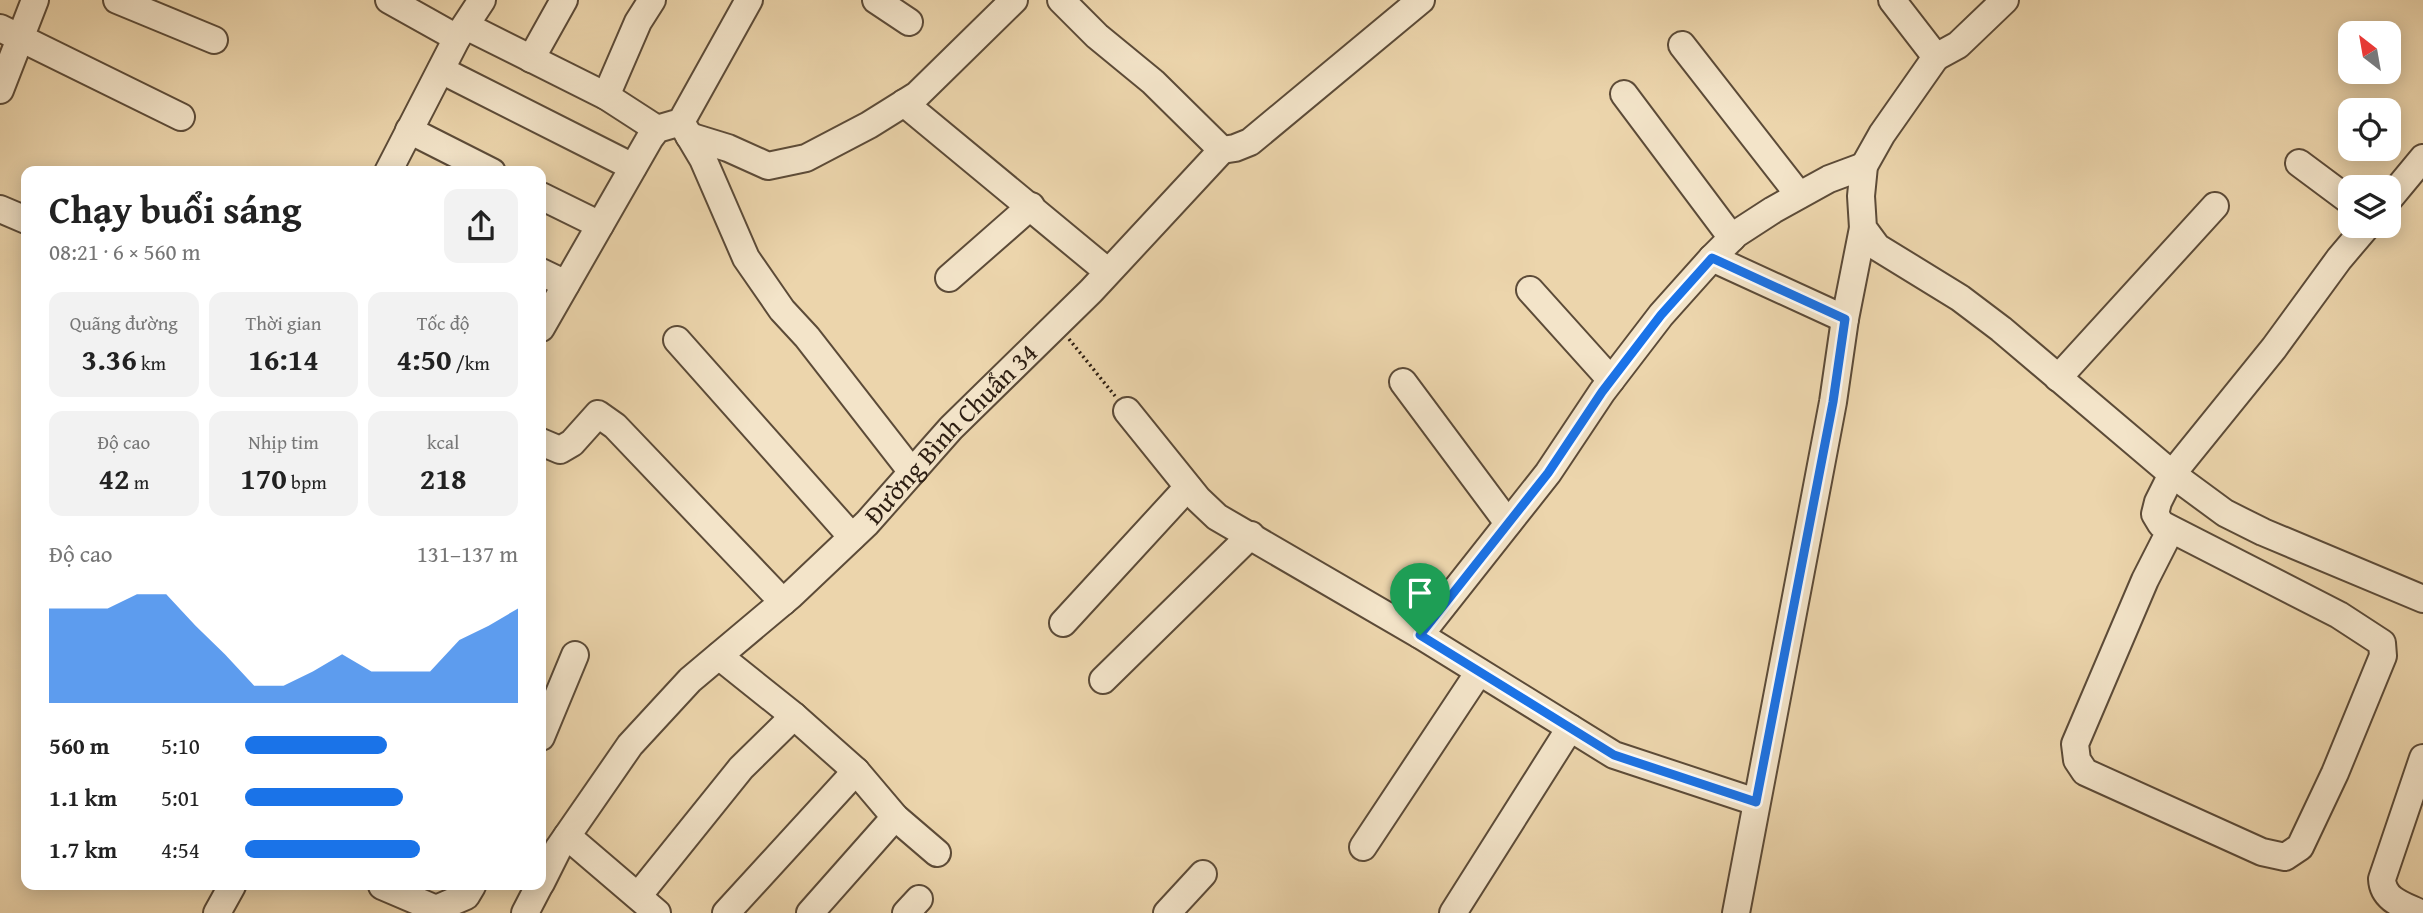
<!DOCTYPE html>
<html lang="vi">
<meta charset="utf-8">
<style>
:root{--surface:#fff;--page:#f2f2f2;--text:#222;--muted:#767676;--accent:#1a73e8}
body{margin:0;font-family:"Gentium Book Plus",serif;background:var(--page);color:var(--text);height:100vh;display:flex;flex-direction:column;font-size:26px;white-space:nowrap}
*{box-sizing:border-box;margin:0}
p{font-size:23px;color:var(--muted)}
.icon{flex:none;width:38px;height:38px;fill:none;stroke:currentColor;stroke-width:2;stroke-linecap:round;stroke-linejoin:round}
.map{position:relative;flex:1;overflow:hidden}
.panel{position:absolute;left:21px;top:166px;width:525px;height:724px;display:flex;flex-direction:column;background:var(--surface);border-radius:14px;box-shadow:0 4px 18px #0003}
.panel>*{flex:none}
.needle{width:46px;rotate:329deg}
.fabs{position:absolute;left:2338px;top:21px;display:grid;gap:14px}
.fabs a{display:grid;place-items:center;width:63px;height:63px;border-radius:14px;background:var(--surface);box-shadow:0 4px 18px #0003;font-size:35px}
.pin{position:absolute;display:grid;place-items:center;width:60px;height:60px;color:#fff;margin:-72px -30px;border-radius:50% 50% 50% 0;rotate:-45deg;box-shadow:0 0 7px #0007}
.pin .icon{rotate:45deg}
.round{display:grid;place-items:center;flex:none;width:74px;height:74px;border-radius:14px;background:var(--page)}
.head{display:flex;align-items:center;justify-content:space-between;height:119px;padding:0 28px}
h1{font-size:38px;font-weight:700;line-height:52px}
.figures{display:grid;grid-template-columns:repeat(3,1fr);gap:10px;height:119px;padding:7px 28px}
.figures div{display:grid;align-content:center;border-radius:14px;background:var(--page);text-align:center}
.figures b{font-size:30px;font-weight:700}
.figures small{font-size:19px;font-weight:400}
.figures p{font-size:19px}
.chart{height:196px;padding:14px 28px}
.chart p{display:flex;justify-content:space-between}
.chart svg{width:100%;height:126px;margin-top:7px;fill:var(--accent);opacity:.7}
ul{padding:0 28px;list-style:none;font-size:23px}
li{display:grid;grid-template-columns:112px 84px 1fr;align-items:center;height:52px}
li i{height:18px;border-radius:9px;background:var(--accent)}
.map>svg:first-child{display:block}
.lines{fill:none;stroke-linecap:round;stroke-linejoin:round}
.minor-casing{stroke:#5c4b38;stroke-width:30}
.path{stroke:#2c1d11;stroke-width:3.5;stroke-dasharray:2 3.5;stroke-linecap:butt}
.minor{stroke:#f3e4c9;stroke-width:26}
.route-casing{stroke:#fff;stroke-width:14}
.route{stroke:#1a73e8;stroke-width:9}
.labels{text-anchor:middle;stroke-width:7;stroke-linejoin:round;paint-order:stroke}
.street-label{font-size:26px;fill:#2c1d11;stroke:#f3e4c9}
</style>
<div class="map">
<svg width="2423" height="913" viewBox="0 0 2423 913">
<rect width="100%" height="100%" fill="#ecd5ac"/>
<filter id="stains"><feTurbulence type="fractalNoise" baseFrequency=".00286" numOctaves="4"/><feColorMatrix values="0 0 0 0 .2 0 0 0 0 .09 0 0 0 0 .02 0 0 0 .5 -.17"/></filter>
<radialGradient id="worn" r=".72"><stop offset=".6" stop-color="#630" stop-opacity="0"/><stop offset="1" stop-color="#630" stop-opacity=".3"/></radialGradient>
<g class="lines">
<defs>
<g id="minor">
<path d="M117,0L214,40"/>
<path d="M389,0L457,38"/>
<path d="M876,0L909,22"/>
<path d="M1892,0L1936,57L1958,45L2005,0"/>
<path d="M466,26L606,96L657,129"/>
<path d="M0,28L181,117"/>
<path d="M1682,45L1799,195"/>
<path d="M1936,57L1882,134L1864,166L1861,196L1863,228L1877,247L1960,298L2001,329L2172,474L2225,513L2263,532L2423,599"/>
<path d="M531,59L564,0"/>
<path d="M441,70L633,167"/>
<path d="M0,90L35,0"/>
<path d="M1624,94L1732,238"/>
<path d="M606,96L638,22L652,0"/>
<path d="M904,103L1107,271"/>
<path d="M681,122L703,159L746,258L782,310L807,337L912,472"/>
<path d="M409,130L492,172"/>
<path d="M689,136L728,148L768,166L806,158L869,125L917,95L1014,0"/>
<path d="M1222,150L1235,148L1250,142L1421,0"/>
<path d="M2299,163L2350,201"/>
<path d="M388,172L457,38L482,0"/>
<path d="M541,196L600,225"/>
<path d="M2389,199L2423,158"/>
<path d="M0,209L26,220"/>
<path d="M1712,258L1845,319"/>
<path d="M541,272L566,284"/>
<path d="M949,278L1031,206"/>
<path d="M1530,290L1611,380"/>
<path d="M541,328L650,138L657,129L681,122L749,0"/>
<path d="M677,340L852,537"/>
<path d="M2058,378L2215,206"/>
<path d="M1403,382L1508,523"/>
<path d="M1127,411L1198,499L1217,517L1420,635L1614,755L1756,802"/>
<path d="M541,442L560,450L572,443L598,414L615,426L783,602"/>
<path d="M2171,529L2145,580L2075,744L2077,760L2085,772L2262,852L2285,857L2300,847L2335,773L2383,656L2382,643L2339,615L2171,529L2161,524L2155,514L2158,502L2172,474L2274,348L2339,259L2367,226"/>
<path d="M1063,623L1188,487"/>
<path d="M1420,635L1548,473L1602,392L1661,315L1712,258L1736,234L1773,210L1829,179L1864,166"/>
<path d="M719,656L794,716L856,771L895,817L937,853"/>
<path d="M1103,680L1251,535"/>
<path d="M541,737L575,655"/>
<path d="M567,836L657,913"/>
<path d="M1363,847L1479,672"/>
<path id="s1" d="M541,883L558,849L630,745L690,680L790,596L867,523L951,428L1091,291L1222,150L1153,82L1097,36L1061,0"/>
<path d="M382,886L436,909L466,896L472,886"/>
<path d="M638,896L741,768L794,716"/>
<path d="M217,913L232,886"/>
<path d="M525,913L539,886"/>
<path d="M726,913L856,771"/>
<path d="M810,913L895,817"/>
<path d="M906,913L919,899"/>
<path d="M1167,913L1203,874"/>
<path d="M1453,913L1570,728"/>
<path d="M1736,913L1833,402L1845,319L1863,228"/>
<path d="M2420,913C2403,905 2383,900 2382,879L2423,758"/>
</g>
</defs>
<use href="#minor" class="minor-casing"/>
<path class="path" d="M1069,339L1115,396"/>
<use href="#minor" class="minor"/>
</g>
<g class="lines">
<defs>
<path id="route" d="M1712,258L1845,319L1833,402L1756,802L1614,755L1420,635L1548,473L1602,392L1661,315Z"/>
</defs>
<use href="#route" class="route-casing"/>
<use href="#route" class="route"/>
</g>
<g class="labels">
<g class="street-label">
<text dy="9" stroke="none"><textPath href="#s1" startOffset="612">Đường Bình Chuẩn 34</textPath></text>
</g>
</g>
<rect width="100%" height="100%" filter="url(#stains)"/>
<rect width="100%" height="100%" fill="url(#worn)"/>
</svg>
<div class="fabs">
<a><svg class="needle" viewBox="-14 -14 28 28"><path d="M0-13l5 13h-10z" fill="#e53935"/><path d="M0 13l5-13h-10z" fill="#767676"/></svg></a>
<a><svg class="icon" aria-label="locate" viewBox="0 0 24 24"><circle cx="12" cy="12" r="6"/><path d="M12 2v4M12 18v4M2 12h4M18 12h4"/></svg></a>
<a><svg class="icon" aria-label="layers" viewBox="0 0 24 24"><path d="M12 4l9 5-9 5-9-5zM3 14l9 5 9-5"/></svg></a>
</div>
<div class="pin" style="left:1420px;top:635px;background:#1e9e55"><svg class="icon" aria-label="arrive" viewBox="0 0 24 24"><path d="M6 21V4h12l-3 4 3 4H6"/></svg></div>
<section class="panel">
<div class="head"><div><h1>Chạy buổi sáng</h1><p>08:21 · 6 × 560 m</p></div><a class="round"><svg class="icon" aria-label="share" viewBox="0 0 24 24"><path d="M12 15V3M7 8l5-5 5 5M5 13v7h14v-7"/></svg></a></div>
<div class="figures">
<div><p>Quãng đường</p><b>3.36<small> km</small></b></div>
<div><p>Thời gian</p><b>16:14</b></div>
<div><p>Tốc độ</p><b>4:50<small> /km</small></b></div>
</div>
<div class="figures">
<div><p>Độ cao</p><b>42<small> m</small></b></div>
<div><p>Nhịp tim</p><b>170<small> bpm</small></b></div>
<div><p>kcal</p><b>218</b></div>
</div>
<div class="chart"><p><span>Độ cao</span>131–137 m</p>
<svg viewBox="0 0 160 44" preserveAspectRatio="none"><path d="M0 44V11L10 11L20 11L30 6L40 6L50 17L60 27L70 38L80 38L90 33L100 27L110 33L120 33L130 33L140 22L150 17L160 11V44z"/></svg>
</div>
<ul>
<li><b>560 m</b>5:10<i style="width:52%"></i></li>
<li><b>1.1 km</b>5:01<i style="width:58%"></i></li>
<li><b>1.7 km</b>4:54<i style="width:64%"></i></li>
</ul>
</section>
</div>
